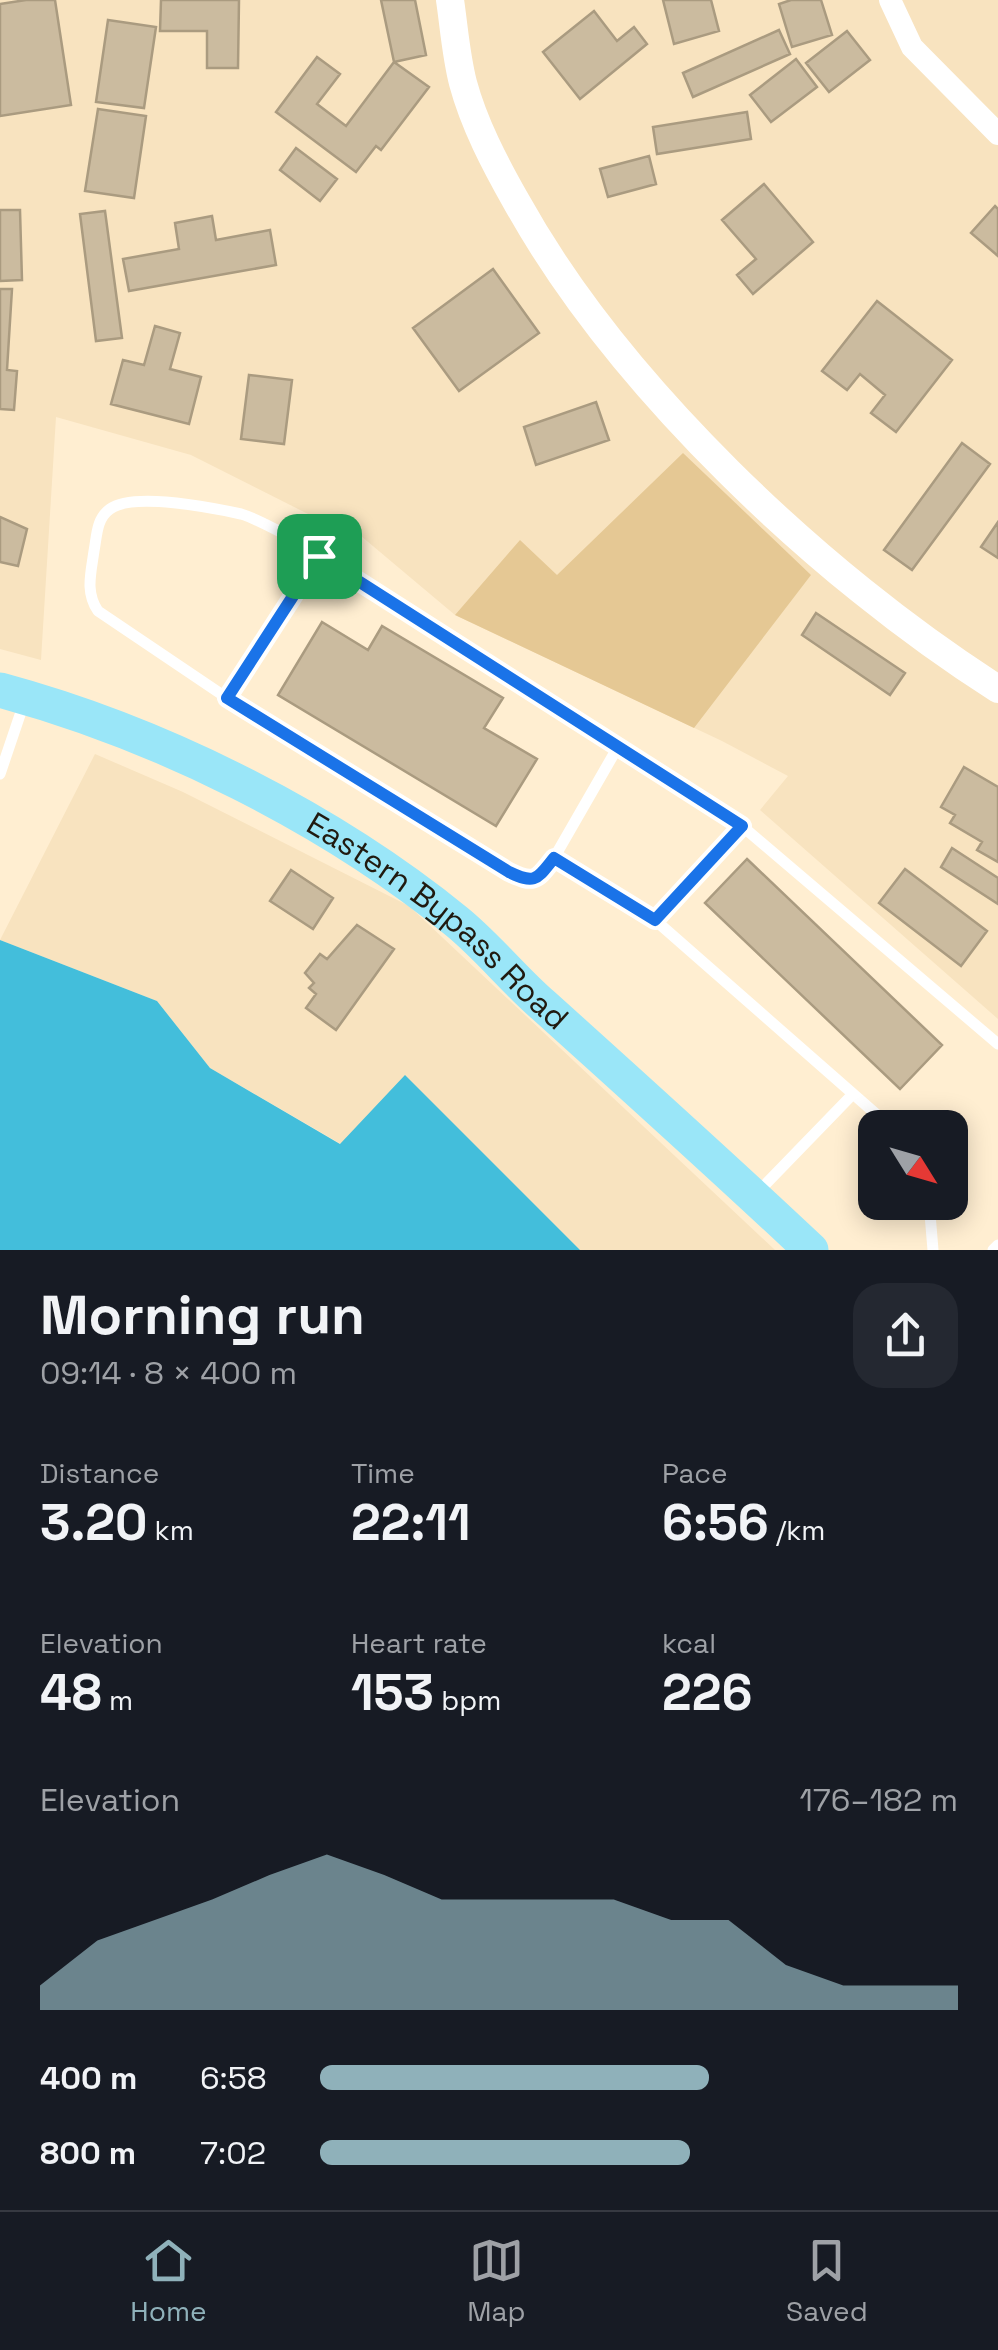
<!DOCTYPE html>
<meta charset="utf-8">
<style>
:root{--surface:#171b24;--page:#242831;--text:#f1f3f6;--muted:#9ea1a6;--line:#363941;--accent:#8fb1ba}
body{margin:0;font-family:"Space Grotesk",sans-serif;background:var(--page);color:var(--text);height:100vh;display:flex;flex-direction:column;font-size:38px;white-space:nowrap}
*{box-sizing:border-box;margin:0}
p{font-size:32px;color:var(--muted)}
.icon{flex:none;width:55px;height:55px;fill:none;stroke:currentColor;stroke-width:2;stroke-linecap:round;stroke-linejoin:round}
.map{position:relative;height:1250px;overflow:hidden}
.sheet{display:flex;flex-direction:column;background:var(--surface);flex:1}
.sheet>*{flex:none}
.needle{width:65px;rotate:127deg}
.buttons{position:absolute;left:858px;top:1110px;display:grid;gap:20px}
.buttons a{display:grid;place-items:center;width:110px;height:110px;border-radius:20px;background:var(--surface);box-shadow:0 5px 25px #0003;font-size:50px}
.pin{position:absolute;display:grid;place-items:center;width:85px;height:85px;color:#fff;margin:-42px;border-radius:20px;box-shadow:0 5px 15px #0006}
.round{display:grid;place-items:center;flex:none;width:105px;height:105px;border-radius:30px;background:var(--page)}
.summary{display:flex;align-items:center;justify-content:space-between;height:170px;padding:0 40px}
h1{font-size:55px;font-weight:700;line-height:75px}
.stats{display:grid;grid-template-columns:repeat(3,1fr);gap:15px;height:170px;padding:10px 40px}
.stats div{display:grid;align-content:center}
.stats b{font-size:50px;font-weight:700}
.stats small{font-size:28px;font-weight:400}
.stats p{font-size:28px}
.chart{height:280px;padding:20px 40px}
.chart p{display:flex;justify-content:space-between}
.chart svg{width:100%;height:180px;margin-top:10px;fill:var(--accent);opacity:.7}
ul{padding:0 40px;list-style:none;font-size:32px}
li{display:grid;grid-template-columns:160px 120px 1fr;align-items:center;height:75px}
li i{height:25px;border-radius:12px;background:var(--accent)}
.dock{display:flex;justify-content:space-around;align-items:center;height:140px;border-top:2px solid var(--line);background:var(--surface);font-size:28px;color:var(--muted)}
.dock a{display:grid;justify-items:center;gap:5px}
.dock .selected{color:var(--accent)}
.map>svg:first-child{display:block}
.built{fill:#f8e3bf}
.green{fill:#e5c894}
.water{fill:#43bedb}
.building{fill:#cbbb9f;stroke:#aa9b80;stroke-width:2.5}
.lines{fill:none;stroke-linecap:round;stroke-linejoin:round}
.service{stroke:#fff;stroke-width:11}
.minor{stroke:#fff;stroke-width:22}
.tertiary{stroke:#fff;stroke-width:28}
.primary{stroke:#9ae6f8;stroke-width:35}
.route-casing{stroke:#fff;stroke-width:20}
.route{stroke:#1a73e8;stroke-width:12}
.labels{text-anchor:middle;stroke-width:9;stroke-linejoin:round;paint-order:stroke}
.street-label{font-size:32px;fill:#201a10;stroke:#fff}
</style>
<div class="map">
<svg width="998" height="1250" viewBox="0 0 998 1250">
<rect width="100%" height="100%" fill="#ffeed1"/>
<path class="built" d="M0,0H998V1019L760,810L788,776L722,741L455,615L336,515H310L191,455L56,417L41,660L0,649Z
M95,754L183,792L409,906L775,1250H580L405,1076L341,1144L210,1068L157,1001L0,940Z"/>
<path class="green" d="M683,453L811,575L694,728L455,615L520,540L557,575Z"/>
<path class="water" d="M0,940L157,1001L210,1068L340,1144L405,1075L580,1250H0Z"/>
<path class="building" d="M26,0H55L71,105L0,116V4Z
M161,0H239L238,68H207V31H160Z
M381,0H415L426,55L394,62Z
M663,0H711L719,31L674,44Z
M791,0H821L832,35L792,47L779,4Z
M594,11L617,41L634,27L647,44L580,99L543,52Z
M108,20L156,27L144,108L96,102Z
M779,30L790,54L693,97L683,73Z
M847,31L870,60L829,92L806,63Z
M317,57L340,74L317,104L346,126L394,62L429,87L381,150L376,146L356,172L276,112Z
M796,59L817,87L771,122L750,95Z
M98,109L146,116L134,198L85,191Z
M747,112L751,139L657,154L653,127Z
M296,148L337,179L320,201L280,170Z
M649,156L656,184L608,197L600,169Z
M764,184L813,242L753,294L737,275L756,259L722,220Z
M995,206L998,209V256L971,233Z
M0,210H20L22,280L0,281Z
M105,211L122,338L96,341L80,214Z
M212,216L216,240L270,230L276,265L129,291L123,259L179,249L175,223Z
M493,269L539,333L459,391L413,328Z
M0,289H12L7,370L17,371L14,410L0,409Z
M877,301L952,360L896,432L871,413L885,395L860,374L847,390L822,371Z
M155,326L180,333L170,369L201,377L189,424L111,404L123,360L144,365Z
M249,375L292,380L284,444L241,439Z
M596,402L609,440L536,465L524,427Z
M962,443L990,464L912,570L884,550Z
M0,517L27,529L18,566L0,562Z
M998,522V558L981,547Z
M816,613L905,673L890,695L802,635Z
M322,622L368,650L382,626L503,698L484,728L537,759L496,826L278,695Z
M964,767L998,787V862L977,850L982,842L950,823L955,815L941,807Z
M952,848L998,878V904L941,867Z
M747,859L942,1045L900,1089L705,903Z
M905,869L987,931L961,966L879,903Z
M291,870L333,898L313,929L270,901Z
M357,925L394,949L336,1030L306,1008L316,994L309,988L314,983L305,973L320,954L327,959Z"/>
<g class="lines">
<path class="service" d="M227,698L319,556
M619,745L554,858L536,879L521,878L227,698L98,611C85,592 91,573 94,551C97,536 96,519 110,509C133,492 213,508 241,514C258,519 275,530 291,537L742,826L998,1044
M0,774L24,703
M554,858L655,920L892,1128
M655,920L742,826
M757,1193L852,1095
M929,1202L933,1250
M993,1250L998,1245"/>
<path class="minor" d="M890,0L912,47L998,134"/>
<path class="tertiary" d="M450,0C454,27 456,56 463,83C474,124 495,164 516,201C618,385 820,576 998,689"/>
<path class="primary" id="s1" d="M0,690C159,733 328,817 456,921C487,946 513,979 543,1005C633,1086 723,1167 811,1250"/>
</g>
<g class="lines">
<defs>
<path id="route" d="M319,556L742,826L655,920L554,858C537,879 536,885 509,872L227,698Z"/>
</defs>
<use href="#route" class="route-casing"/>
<use href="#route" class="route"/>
</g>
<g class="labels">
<g class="street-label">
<text dy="11" stroke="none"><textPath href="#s1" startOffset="500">Eastern Bypass Road</textPath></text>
</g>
</g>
</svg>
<div class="buttons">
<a><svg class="needle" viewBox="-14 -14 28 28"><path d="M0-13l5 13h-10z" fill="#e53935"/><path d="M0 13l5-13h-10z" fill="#9ea1a6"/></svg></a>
</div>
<div class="pin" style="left:319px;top:556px;background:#1e9e55"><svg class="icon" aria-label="arrive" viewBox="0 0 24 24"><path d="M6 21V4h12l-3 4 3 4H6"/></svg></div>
</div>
<section class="sheet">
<div class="summary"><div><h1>Morning run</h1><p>09:14 · 8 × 400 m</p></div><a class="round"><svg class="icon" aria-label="share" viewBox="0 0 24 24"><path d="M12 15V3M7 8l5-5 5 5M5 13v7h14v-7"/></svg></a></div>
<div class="stats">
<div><p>Distance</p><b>3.20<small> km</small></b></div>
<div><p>Time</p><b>22:11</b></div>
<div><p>Pace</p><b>6:56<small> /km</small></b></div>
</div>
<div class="stats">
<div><p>Elevation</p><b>48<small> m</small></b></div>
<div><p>Heart rate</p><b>153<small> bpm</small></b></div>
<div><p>kcal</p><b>226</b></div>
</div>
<div class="chart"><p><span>Elevation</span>176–182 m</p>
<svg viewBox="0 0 160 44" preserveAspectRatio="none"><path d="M0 44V38L10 27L20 22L30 17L40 11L50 6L60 11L70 17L80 17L90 17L100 17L110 22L120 22L130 33L140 38L150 38L160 38V44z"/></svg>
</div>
<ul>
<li><b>400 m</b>6:58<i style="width:61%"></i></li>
<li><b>800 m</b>7:02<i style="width:58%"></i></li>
</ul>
</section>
<nav class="dock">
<a class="selected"><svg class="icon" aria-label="home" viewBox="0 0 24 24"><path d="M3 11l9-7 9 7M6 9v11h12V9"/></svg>Home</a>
<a><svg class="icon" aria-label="map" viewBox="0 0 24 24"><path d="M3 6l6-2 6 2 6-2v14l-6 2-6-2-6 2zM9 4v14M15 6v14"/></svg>Map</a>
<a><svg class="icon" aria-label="saved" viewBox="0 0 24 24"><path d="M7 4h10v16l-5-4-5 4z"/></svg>Saved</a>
</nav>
